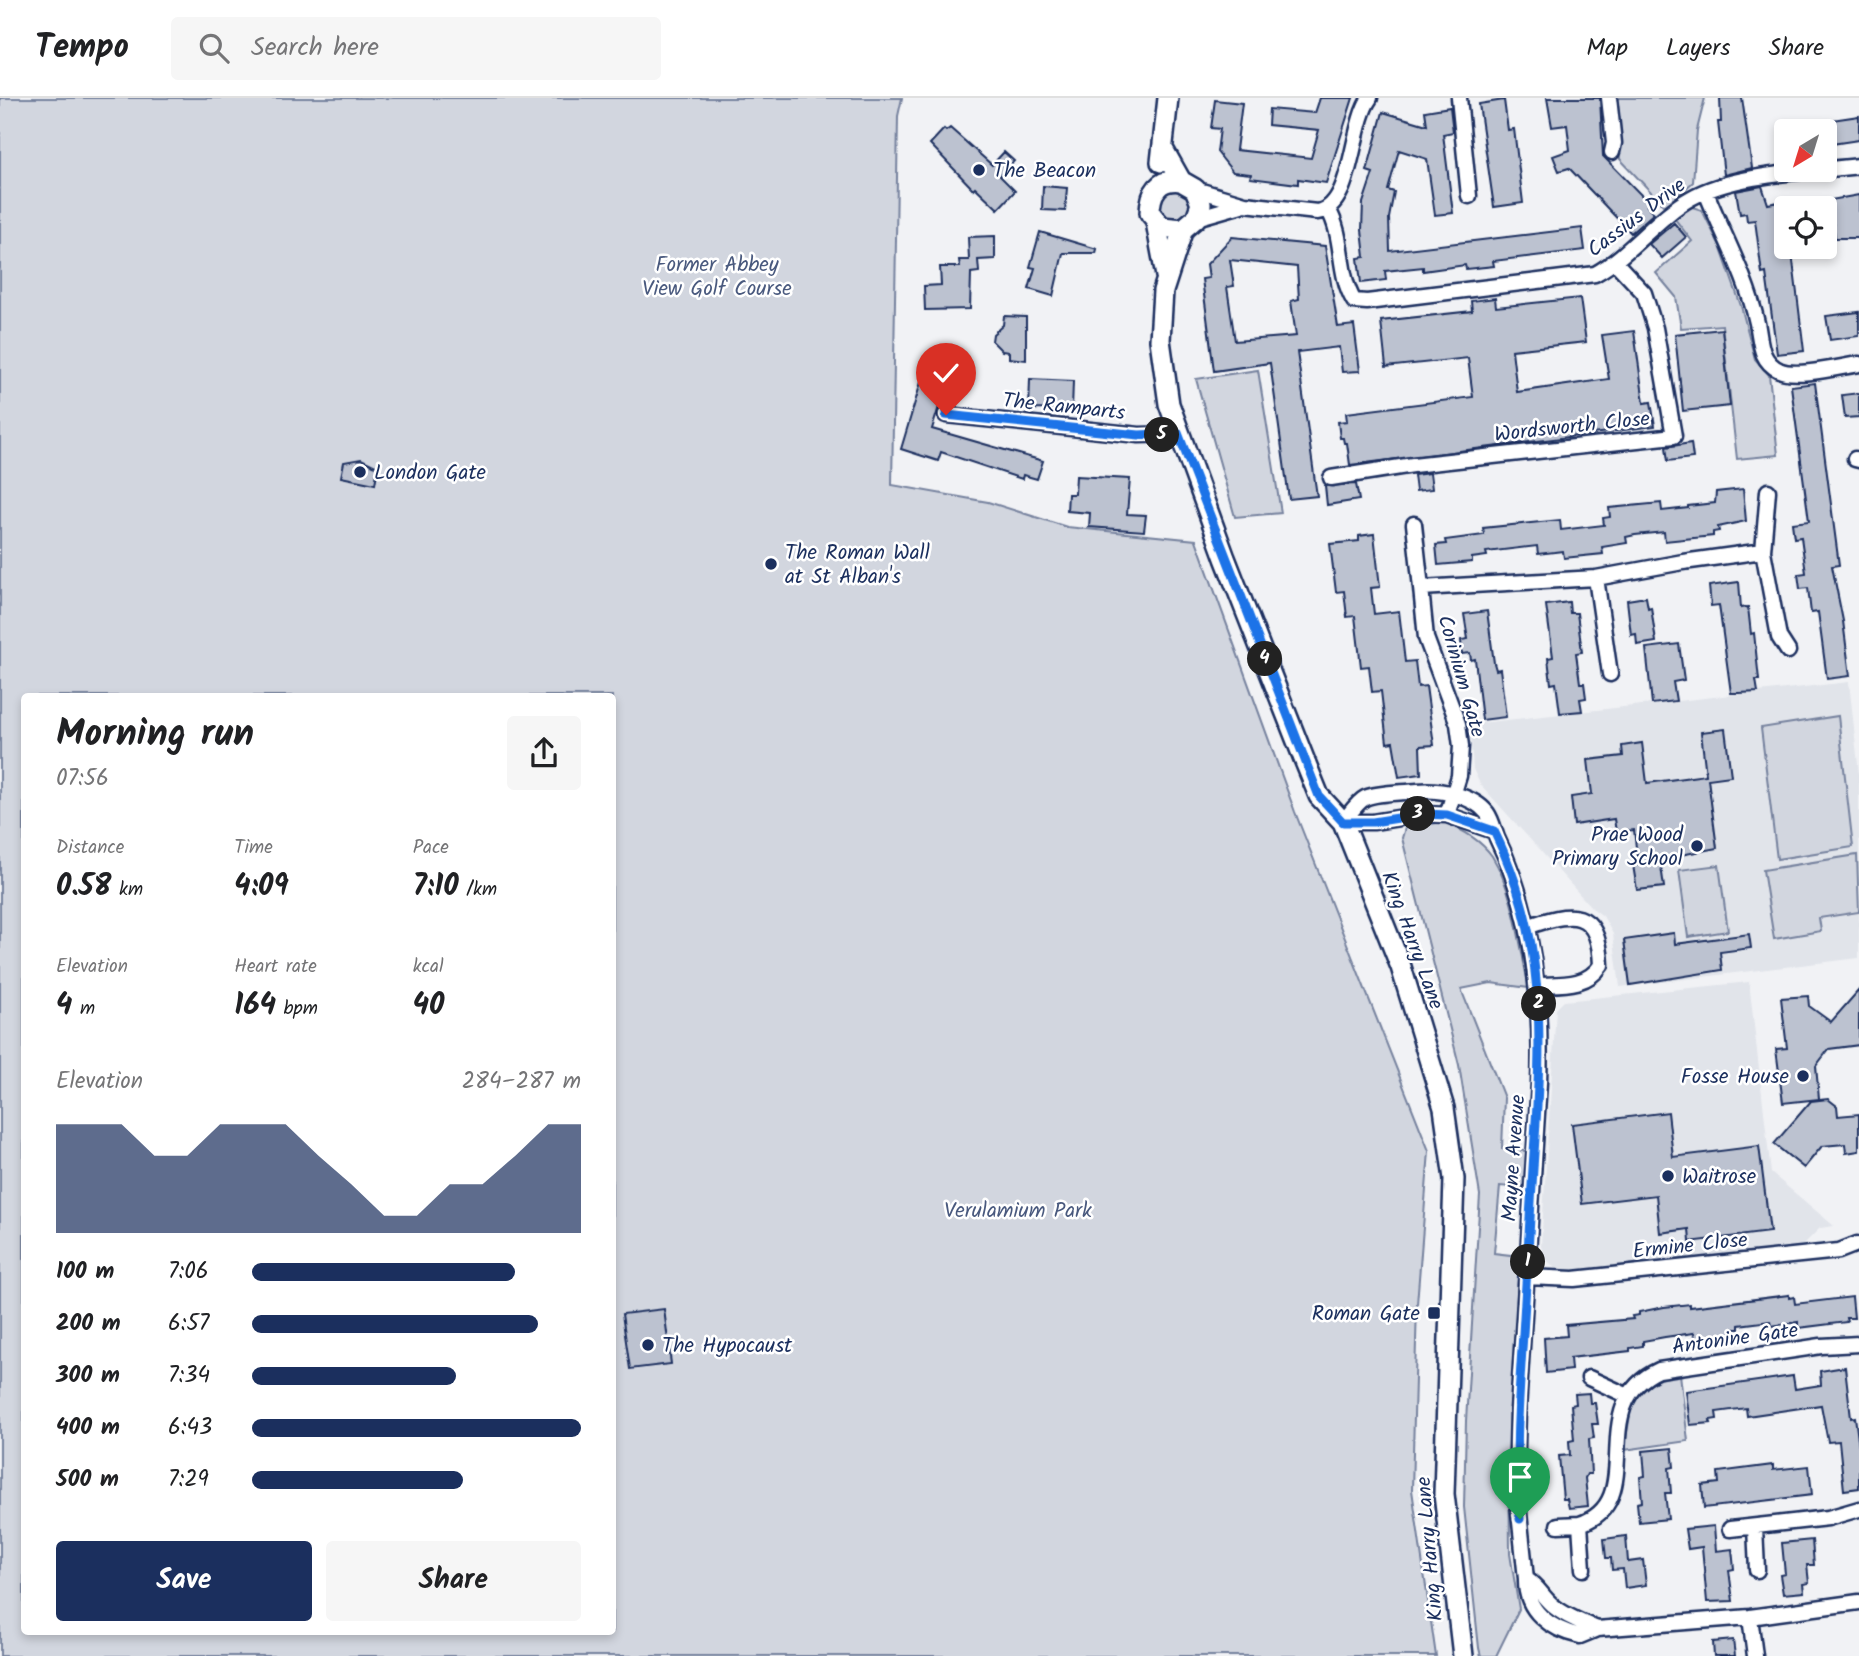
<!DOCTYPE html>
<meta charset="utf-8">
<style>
:root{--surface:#fff;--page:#f6f6f6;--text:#202124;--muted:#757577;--line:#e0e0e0;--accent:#1b2f5e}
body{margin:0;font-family:Kalam,sans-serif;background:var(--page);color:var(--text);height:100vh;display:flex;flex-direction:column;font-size:26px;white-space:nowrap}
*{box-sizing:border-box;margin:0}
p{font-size:23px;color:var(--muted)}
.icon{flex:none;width:38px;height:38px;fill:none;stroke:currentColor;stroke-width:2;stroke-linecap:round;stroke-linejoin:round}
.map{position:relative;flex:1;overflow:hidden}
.panel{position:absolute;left:21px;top:595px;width:595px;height:942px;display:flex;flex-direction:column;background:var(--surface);border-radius:7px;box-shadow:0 4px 10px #0003}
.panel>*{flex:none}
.needle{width:46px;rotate:218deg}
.fabs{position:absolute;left:1774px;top:21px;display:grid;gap:14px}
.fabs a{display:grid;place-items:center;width:63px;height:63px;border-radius:7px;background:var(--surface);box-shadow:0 4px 10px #0003;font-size:35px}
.pin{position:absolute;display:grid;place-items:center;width:60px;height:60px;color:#fff;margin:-72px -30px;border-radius:50% 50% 50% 0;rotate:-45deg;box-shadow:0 0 7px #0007}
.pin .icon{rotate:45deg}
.km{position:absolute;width:35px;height:35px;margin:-18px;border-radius:50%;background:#222;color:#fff;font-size:19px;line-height:35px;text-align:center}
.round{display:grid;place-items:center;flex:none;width:74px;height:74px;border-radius:7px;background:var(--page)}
.headline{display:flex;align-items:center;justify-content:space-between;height:119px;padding:0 35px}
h1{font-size:38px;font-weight:800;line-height:52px}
.stats{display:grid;grid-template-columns:repeat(3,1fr);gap:10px;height:119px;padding:7px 35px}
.stats div{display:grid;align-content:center}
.stats b{font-size:30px;font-weight:800}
.stats small{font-size:19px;font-weight:400}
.stats p{font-size:19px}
.chart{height:196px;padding:14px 35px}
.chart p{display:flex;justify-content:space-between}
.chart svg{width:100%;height:126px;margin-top:7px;fill:var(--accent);opacity:.7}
.primary-button{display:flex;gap:14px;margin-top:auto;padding:14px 35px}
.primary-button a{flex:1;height:80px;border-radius:7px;background:var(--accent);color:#fff;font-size:28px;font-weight:800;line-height:80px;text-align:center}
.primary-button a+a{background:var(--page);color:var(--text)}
ul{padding:0 35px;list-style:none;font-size:23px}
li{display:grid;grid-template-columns:112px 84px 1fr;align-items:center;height:52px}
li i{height:18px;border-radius:9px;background:var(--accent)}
header{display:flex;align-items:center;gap:42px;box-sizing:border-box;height:98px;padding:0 35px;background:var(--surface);border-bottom:2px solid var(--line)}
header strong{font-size:33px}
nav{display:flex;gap:38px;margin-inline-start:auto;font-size:24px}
.search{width:490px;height:63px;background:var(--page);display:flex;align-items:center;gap:18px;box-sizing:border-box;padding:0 24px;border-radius:7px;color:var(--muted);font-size:26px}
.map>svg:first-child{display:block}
.built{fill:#e1e4ea}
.green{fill:#d2d6df;stroke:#76829e;stroke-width:2;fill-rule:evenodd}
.building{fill:#bcc2d0;stroke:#1b2f5e;stroke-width:2;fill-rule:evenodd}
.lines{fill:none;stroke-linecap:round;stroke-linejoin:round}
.street-casing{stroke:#1b2f5e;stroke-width:19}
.secondary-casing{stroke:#1b2f5e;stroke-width:24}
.street{stroke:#fff;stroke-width:14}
.secondary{stroke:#fff;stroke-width:19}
.route-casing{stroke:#fff;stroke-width:14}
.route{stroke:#1a73e8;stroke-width:9}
.poi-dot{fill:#1b2f5e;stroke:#fff;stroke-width:2.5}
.labels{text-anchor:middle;stroke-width:5;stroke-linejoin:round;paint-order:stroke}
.poi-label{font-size:21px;fill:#1b2f5e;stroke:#fff;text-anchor:start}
.street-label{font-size:21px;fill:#1b2f5e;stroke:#fff}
.park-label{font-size:21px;fill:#49597e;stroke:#fff}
</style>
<header>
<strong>Tempo</strong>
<div class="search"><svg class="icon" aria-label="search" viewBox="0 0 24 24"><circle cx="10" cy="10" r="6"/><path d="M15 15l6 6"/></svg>Search here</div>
<nav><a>Map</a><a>Layers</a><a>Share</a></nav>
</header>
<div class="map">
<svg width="1859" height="1558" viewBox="0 0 1859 1558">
<rect width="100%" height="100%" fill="#f1f2f5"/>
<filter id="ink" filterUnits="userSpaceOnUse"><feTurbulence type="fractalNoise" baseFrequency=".0143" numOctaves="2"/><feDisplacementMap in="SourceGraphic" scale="14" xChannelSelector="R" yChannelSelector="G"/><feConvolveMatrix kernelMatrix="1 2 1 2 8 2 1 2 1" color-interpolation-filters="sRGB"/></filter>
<g filter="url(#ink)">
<path class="built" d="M1849,584L1859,676V860L1620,889L1613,836L1603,818L1592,810L1480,686L1473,671L1470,626Z
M1749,884L1771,1075L1834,1128L1820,1130L1803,1147L1566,1173L1555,1170L1544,1159L1541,1148L1556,911L1564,903Z"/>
<path class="green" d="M0,0H902L898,18L892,387L988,404L1067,429L1196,442L1295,714L1429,1053L1417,1206L1412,1392L1436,1558H0ZM24,598H612V1533H24Z
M1614,0H1705L1697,32L1693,84L1665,109L1620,61Z
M1183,90L1194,106L1183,122H1169L1160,113V99L1164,94Z
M1689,108L1702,112L1720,148L1741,208L1755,261L1769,277L1778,357L1737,361L1722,227L1681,230L1676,199L1656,175L1692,143L1675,121Z
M1258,272L1281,415L1235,419L1196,281Z
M1838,618L1853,749L1777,761L1761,630Z
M1443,724C1461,731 1480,741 1492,758C1514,793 1520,850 1529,890L1491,885L1461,891L1504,1000L1502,1051L1526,1053L1523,1090L1500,1088L1494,1155L1519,1158L1509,1356L1510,1456L1519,1511L1496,1558H1481L1479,1550L1464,1409L1466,1323L1480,1097L1459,967L1402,740L1405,730Z
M1857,757L1859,814L1819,820L1821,833L1774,841L1763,772Z
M1719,767L1728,833L1688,839L1679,772Z
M1680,1276L1688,1343L1624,1352L1633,1300L1657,1282Z"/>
<path class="building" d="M1320,0H1353L1326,85L1298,81V86L1250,80L1251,76L1233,74L1217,54L1220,31L1211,30L1215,2L1242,5L1236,52L1311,60L1319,32L1268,27L1269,11L1315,15Z
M1547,0H1600L1603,58L1650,106L1647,108L1654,115L1631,135L1569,70L1559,73L1553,58L1570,52L1567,27L1552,29Z
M1720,0H1742L1752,70L1724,77L1718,24H1721Z
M1504,2L1508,32L1514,31L1523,105L1494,109L1479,6Z
M1450,9L1453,34L1443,36L1453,115L1435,117L1427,61L1399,52L1388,92L1394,94L1389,120L1390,153L1582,130L1585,152L1493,163L1494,168L1466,171L1465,167L1423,173V169L1385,173L1386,182L1361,185L1358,160L1365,159L1362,132L1363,105L1373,75L1367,73L1383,14L1427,27L1425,13Z
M1859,18V42L1825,47V23Z
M950,30L992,67L1004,54L1014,63L1000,78L1015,93L998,111L975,89L973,91L930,46L944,31L946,33Z
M1043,88L1067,90L1065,113L1042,112Z
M1762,88L1768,106L1779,104L1786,156L1792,155L1804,253L1777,256L1766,175L1762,176L1755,122L1747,123L1746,115L1740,116L1736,93Z
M1859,97V140H1835L1833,125L1825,126V103Z
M1674,125L1686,139L1662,160L1649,146Z
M1040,134L1097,151L1096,155H1063L1053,198L1029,191L1035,170L1030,169Z
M995,138V161L978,162L979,174L971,175L970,211L925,212L924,188L941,187L940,169H960L959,162H969L968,139Z
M1232,139L1325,148L1338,229L1354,227L1360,273L1342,274L1339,249L1297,254L1317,398L1289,401L1270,265L1214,273L1202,181L1209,180L1207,166ZM1230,162L1297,169L1299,201L1291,203L1296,238L1235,243L1227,189L1234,188Z
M1495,200L1496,209L1580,200L1586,244L1512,252L1517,294L1609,281L1602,237L1634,233L1644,305L1651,304L1655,328L1350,367L1347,345H1344L1343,340H1340L1338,324L1347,323L1346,315L1473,299L1468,260L1386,269L1381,223L1472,213L1471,203Z
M1859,214V238L1830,242L1826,218Z
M1004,218L1026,219V262L1009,260V254L1002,253L992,243L993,236L1003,227Z
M1722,231L1730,308L1683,313L1675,236Z
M924,274L961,286L955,303L942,299L932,331L1043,363L1037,381L1023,377L1022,381L941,354L938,363L901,351Z
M1030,281L1073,283L1072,312L1029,311Z
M1815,285L1839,467L1832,468L1843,523L1850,578L1827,581L1818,514L1811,515L1808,490L1800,491L1798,476L1806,475L1801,439L1794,440L1792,425L1809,423L1791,288Z
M1859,295V319L1845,320L1842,297Z
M1691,345L1693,360L1668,363L1666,349Z
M361,361L378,369L375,386L341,379L344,364Z
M1430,375L1432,391L1416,393L1414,377Z
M1076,378L1130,381L1127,416L1146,417L1144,433L1089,429L1090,415L1067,413L1068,396H1075Z
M1356,386L1359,402L1327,407L1325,388Z
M1743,391L1746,423L1718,429L1719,433L1713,434V438L1665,443L1664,434L1635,437L1626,439L1627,445L1602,449L1603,456L1564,460L1563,453L1538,456L1537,448L1486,454L1487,458L1472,460V464L1438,467L1436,447L1446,446L1445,442L1484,437L1483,430L1560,422L1561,432L1604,427L1603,420L1610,419L1609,410L1661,405L1662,413L1688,410V408L1715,405L1716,394Z
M1374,436L1380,489L1371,490L1374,516L1399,513L1405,564L1415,563L1418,589L1426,588L1434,647L1420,648L1421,676L1399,679L1393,644L1387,645L1381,593L1372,594L1369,568L1361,569L1355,518L1347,519L1344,493L1336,494L1330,446L1359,443V438Z
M1739,484L1741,510L1748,509L1751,536L1754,535L1759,582H1756L1758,594L1739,595H1731L1719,507L1711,508L1709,488Z
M1646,499L1648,510L1651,509L1656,544L1637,547L1636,536L1631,537L1627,502Z
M1569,504L1570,515H1577L1582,554L1576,555L1580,585H1584L1586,600L1580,601L1582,613L1560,615L1556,585L1551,586L1548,560L1553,559L1546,507Z
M1487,513L1494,565L1496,572L1500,571L1506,619L1482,622L1475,561L1471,562L1470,555L1462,556L1461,542L1468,541L1464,516Z
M1679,546L1684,582L1673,584L1676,603L1652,606L1646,550Z
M1725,631L1731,678L1708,681L1717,750L1660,761L1664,789L1637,792L1633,767H1638L1634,732L1616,734L1614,721L1574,727L1571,699L1592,696L1588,662L1623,658L1622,648L1642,645L1647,685L1706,677L1701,634Z
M1674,835L1675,846L1749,836L1751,850L1720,854L1722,872L1630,887L1624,842Z
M1859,892V947L1829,951L1816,968L1819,1001L1783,1005L1776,951L1787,950L1781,900L1808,898L1809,908L1831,924Z
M1828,1001L1837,1008L1838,1018L1859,1016V1053L1846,1055L1845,1046L1822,1048L1804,1070L1774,1046L1811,1003Z
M1668,1014L1673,1059L1759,1048L1770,1134L1690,1144L1689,1131L1660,1135L1656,1097L1582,1106L1572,1026Z
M1789,1197V1200L1794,1199L1795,1206L1852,1199L1854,1220H1846L1847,1224L1798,1230V1224L1771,1228L1770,1223L1739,1227V1231H1733L1734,1238L1719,1240L1695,1242L1694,1235L1665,1239L1643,1243V1248L1630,1250V1253L1570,1260L1571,1272L1546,1275L1544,1240L1567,1238L1566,1227L1633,1221L1632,1218L1639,1217V1214L1664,1209L1690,1206V1209Z
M664,1211L671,1266L630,1271L622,1216Z
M1845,1269L1851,1320L1855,1319L1859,1348V1390L1844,1392L1839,1343L1828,1344L1821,1307L1747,1318L1746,1310L1716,1314L1717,1321L1710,1322L1711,1325L1690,1327L1686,1293L1793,1278L1795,1291L1821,1287L1820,1273Z
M1589,1295L1590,1305H1595L1598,1326H1592L1594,1340L1589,1341L1591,1376H1587L1585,1380L1588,1408L1569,1410L1567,1401H1563L1559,1358L1570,1357L1569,1343L1574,1342L1571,1307L1576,1306L1575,1296Z
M1672,1350L1674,1369L1669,1370L1671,1395H1665L1668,1421L1639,1424L1637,1405L1642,1404L1640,1379L1645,1378L1643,1353Z
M1773,1367V1372L1809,1368L1812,1397L1704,1410L1702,1387L1719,1385L1718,1374Z
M1714,1428L1716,1453L1732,1451L1734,1471L1729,1472L1733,1503L1707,1504L1702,1449L1688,1451L1685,1431Z
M1626,1438L1628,1464L1643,1462L1646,1487L1625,1490L1623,1471L1612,1472L1611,1460H1606L1604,1441Z
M1812,1442L1814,1467H1807L1809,1485L1803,1486L1804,1494L1783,1496L1780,1477L1785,1476L1782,1445Z
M1733,1542L1735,1558H1714L1713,1544Z"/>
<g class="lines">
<defs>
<path id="street" d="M1459,0L1469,98
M1609,0L1614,45L1612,54
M1195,91L1245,106L1317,114C1354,109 1350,27 1370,0
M1706,94C1723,137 1747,179 1757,225C1761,243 1759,262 1779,272C1796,280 1839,269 1859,266
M1328,111C1345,140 1337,175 1354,203L1367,204L1595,176C1631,156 1657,119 1691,100C1735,75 1809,74 1859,68
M1196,120L1245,106
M946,317L1139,337L1178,336
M1855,361L1859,362
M1331,380L1413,367L1674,338L1655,230L1644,195L1616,165
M1414,426L1421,490
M1763,453L1779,539L1788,553
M1596,480L1610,576
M1447,717L1459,678L1461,648L1458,626L1426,540L1421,490L1596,480L1683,464L1763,453L1768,393
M1343,724C1349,717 1357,704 1365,700C1379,694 1403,695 1418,693C1439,691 1473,697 1487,715C1492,722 1494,732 1497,740C1534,815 1542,901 1539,984L1518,1312L1516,1386L1526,1481C1525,1513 1550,1531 1580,1538L1597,1531L1750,1519L1859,1504
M1343,724H1373L1424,716L1447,717L1494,733
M1527,829C1571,813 1599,809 1601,867C1587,889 1561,886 1538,887
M1527,1179L1574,1181L1839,1153L1857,1146
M1589,1280L1626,1297
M1558,1427L1580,1426
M1755,1429L1757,1472
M1730,1431L1828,1420L1859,1411
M1583,1471L1580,1426C1651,1402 1582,1307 1659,1272L1821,1248L1859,1246
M1526,1481C1538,1488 1541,1497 1551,1506C1564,1518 1582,1524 1597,1531
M1750,1519L1755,1558"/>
<path id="secondary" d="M1163,51L1181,83L1195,91L1201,106L1196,120L1183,131L1163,193L1160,242L1169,306L1225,460L1304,661L1319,698L1343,724L1401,869L1444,1010L1454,1081L1444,1396L1463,1558
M1161,64L1168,0
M1181,83C1159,80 1150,94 1150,115L1162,129L1183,131
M1156,124L1166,178"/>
</defs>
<use href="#street" class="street-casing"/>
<use href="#secondary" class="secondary-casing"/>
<use href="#street" class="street"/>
<use href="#secondary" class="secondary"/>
</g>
</g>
<g class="lines" filter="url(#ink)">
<defs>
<path id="route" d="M946,317L1139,337L1178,335L1319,698L1343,724H1373L1424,716L1447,717L1494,733C1547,841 1542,939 1534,1055C1530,1115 1527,1175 1523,1236C1519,1297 1514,1360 1520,1421"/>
</defs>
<use href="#route" class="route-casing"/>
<use href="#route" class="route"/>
</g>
<g class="poi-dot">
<circle cx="979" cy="72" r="7"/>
<circle cx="360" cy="374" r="7"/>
<circle cx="771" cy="466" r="7"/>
<circle cx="1697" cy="748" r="7"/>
<circle cx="1803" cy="978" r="7"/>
<circle cx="1668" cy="1078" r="7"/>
<rect x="1427" y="1208" width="14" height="14" rx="3.5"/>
<circle cx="648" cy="1247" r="7"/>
</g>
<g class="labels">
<g class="poi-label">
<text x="993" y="79">The Beacon</text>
<text x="374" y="381">London Gate</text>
<text x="785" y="461">The Roman Wall<tspan x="785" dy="24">at St Alban's</tspan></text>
<text x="1683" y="743" text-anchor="end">Prae Wood<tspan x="1683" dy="24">Primary School</tspan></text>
<text x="1789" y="985" text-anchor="end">Fosse House</text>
<text x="1682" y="1085">Waitrose</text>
<text x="1420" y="1222" text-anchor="end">Roman Gate</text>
<text x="662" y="1254">The Hypocaust</text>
</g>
<g class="street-label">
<text transform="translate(1636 119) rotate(-37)" y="7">Cassius Drive</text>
<text transform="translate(1064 308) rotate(6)" y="7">The Ramparts</text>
<text transform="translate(1572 328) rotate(-6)" y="7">Wordsworth Close</text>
<text transform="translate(1462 578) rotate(74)" y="7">Corinium Gate</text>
<text transform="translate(1413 842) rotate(70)" y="7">King Harry Lane</text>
<text transform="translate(1513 1060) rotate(-86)" y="7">Mayne Avenue</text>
<text transform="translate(1690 1147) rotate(-6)" y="7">Ermine Close</text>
<text transform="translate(1735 1240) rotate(-8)" y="7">Antonine Gate</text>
<text transform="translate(1429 1451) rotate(-95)" y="7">King Harry Lane</text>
</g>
<g class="park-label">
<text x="717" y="173">Former Abbey<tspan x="717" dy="24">View Golf Course</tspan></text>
<text x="1018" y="1119">Verulamium Park</text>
</g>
</g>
</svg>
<div class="fabs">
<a><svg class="needle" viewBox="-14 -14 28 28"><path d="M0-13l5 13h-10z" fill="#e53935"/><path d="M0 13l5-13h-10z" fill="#757577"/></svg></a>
<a><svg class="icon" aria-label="locate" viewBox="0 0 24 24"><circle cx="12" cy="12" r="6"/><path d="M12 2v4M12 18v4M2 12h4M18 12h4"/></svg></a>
</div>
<div class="pin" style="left:1520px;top:1421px;background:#1e9e55"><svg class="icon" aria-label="arrive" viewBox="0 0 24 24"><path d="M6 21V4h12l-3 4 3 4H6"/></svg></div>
<div class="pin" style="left:946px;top:317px;background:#d93025"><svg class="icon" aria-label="check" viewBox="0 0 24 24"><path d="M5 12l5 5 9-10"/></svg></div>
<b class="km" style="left:1528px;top:1164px">1</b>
<b class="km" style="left:1539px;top:906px">2</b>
<b class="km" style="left:1418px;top:716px">3</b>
<b class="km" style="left:1265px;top:561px">4</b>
<b class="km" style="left:1162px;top:337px">5</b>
<section class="panel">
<div class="headline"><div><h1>Morning run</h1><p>07:56</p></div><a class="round"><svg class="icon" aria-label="share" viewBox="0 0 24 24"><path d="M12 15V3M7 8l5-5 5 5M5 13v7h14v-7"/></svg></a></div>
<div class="stats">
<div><p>Distance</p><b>0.58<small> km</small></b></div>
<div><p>Time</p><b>4:09</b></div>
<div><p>Pace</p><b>7:10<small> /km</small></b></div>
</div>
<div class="stats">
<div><p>Elevation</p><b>4<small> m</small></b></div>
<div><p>Heart rate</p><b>164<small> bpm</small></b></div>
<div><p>kcal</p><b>40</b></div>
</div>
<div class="chart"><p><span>Elevation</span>284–287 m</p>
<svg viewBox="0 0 160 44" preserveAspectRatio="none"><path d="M0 44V6L10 6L20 6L30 17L40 17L50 6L60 6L70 6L80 17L90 27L100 38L110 38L120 27L130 27L140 17L150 6L160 6V44z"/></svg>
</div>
<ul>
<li><b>100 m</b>7:06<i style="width:80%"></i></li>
<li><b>200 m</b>6:57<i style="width:87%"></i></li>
<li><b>300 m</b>7:34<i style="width:62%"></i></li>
<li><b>400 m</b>6:43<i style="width:100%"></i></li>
<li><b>500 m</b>7:29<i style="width:64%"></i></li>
</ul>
<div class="primary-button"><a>Save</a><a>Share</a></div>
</section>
</div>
